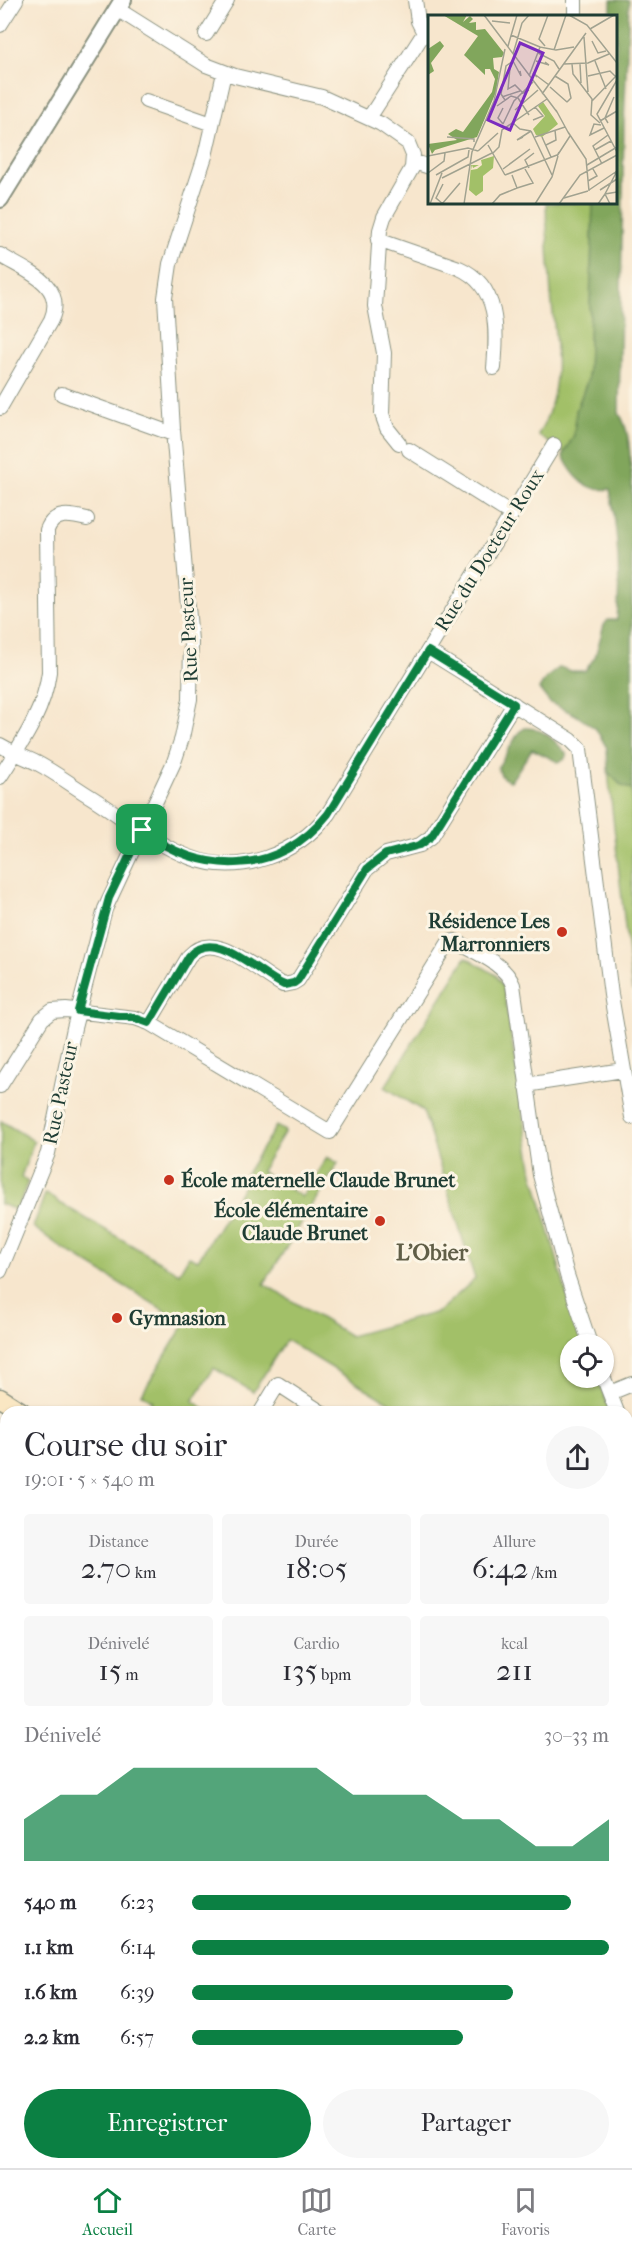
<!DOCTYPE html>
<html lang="fr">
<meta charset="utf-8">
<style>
:root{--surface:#fff;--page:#f7f7f7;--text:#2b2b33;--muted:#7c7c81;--line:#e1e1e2;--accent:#0b8043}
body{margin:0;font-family:"IM FELL French Canon",serif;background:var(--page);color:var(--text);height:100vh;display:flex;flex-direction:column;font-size:22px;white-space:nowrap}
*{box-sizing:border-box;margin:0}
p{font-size:20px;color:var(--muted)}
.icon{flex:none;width:33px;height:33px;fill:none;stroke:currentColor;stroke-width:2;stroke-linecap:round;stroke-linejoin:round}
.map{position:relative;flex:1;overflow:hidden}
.side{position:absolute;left:0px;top:1406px;width:633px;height:764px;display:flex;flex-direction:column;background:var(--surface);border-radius:18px 18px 0 0;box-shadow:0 2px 4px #0004}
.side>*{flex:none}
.controls{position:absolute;left:560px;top:1334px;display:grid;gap:12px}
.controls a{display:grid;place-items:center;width:54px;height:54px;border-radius:50%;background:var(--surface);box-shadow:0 2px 4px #0004;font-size:30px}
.pin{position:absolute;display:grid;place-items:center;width:51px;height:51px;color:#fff;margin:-26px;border-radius:12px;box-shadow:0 3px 9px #0006}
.round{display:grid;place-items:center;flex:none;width:63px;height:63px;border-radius:32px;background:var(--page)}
.head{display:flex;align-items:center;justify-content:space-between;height:102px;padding:0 24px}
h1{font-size:33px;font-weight:600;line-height:45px}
.figures{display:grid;grid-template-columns:repeat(3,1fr);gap:9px;height:102px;padding:6px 24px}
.figures div{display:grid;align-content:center;border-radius:6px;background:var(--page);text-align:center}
.figures b{font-size:30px;font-weight:600}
.figures small{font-size:16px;font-weight:400}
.figures p{font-size:16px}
.chart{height:168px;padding:12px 24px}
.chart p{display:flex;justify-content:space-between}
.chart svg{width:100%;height:108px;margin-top:6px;fill:var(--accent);opacity:.7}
.action{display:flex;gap:12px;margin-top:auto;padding:12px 24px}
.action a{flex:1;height:69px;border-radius:36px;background:var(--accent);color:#fff;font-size:24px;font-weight:600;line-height:69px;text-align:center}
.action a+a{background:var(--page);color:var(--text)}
ul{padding:0 24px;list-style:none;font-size:20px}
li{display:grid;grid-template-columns:96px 72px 1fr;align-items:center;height:45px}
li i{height:15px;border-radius:8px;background:var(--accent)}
.tab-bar{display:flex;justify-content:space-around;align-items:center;height:84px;border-top:2px solid var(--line);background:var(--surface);font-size:16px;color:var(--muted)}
.tab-bar a{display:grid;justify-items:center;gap:3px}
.tab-bar .current{color:var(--accent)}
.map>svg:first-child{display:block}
.green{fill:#a2c068;stroke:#607e4e;stroke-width:1.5}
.forest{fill:#81a65c;stroke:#507248;stroke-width:1.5}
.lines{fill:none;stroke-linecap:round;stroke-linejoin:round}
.minor-casing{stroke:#8b9280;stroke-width:16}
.tertiary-casing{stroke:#8b9280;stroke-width:20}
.secondary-casing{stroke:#8b9280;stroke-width:21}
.minor{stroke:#fff;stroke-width:14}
.tertiary{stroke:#fff;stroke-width:16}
.secondary{stroke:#fae7c3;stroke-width:18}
.route-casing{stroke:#fff;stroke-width:12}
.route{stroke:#0b8043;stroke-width:8}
.poi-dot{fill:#c8321e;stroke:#fcf5e5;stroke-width:2}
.labels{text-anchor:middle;stroke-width:6;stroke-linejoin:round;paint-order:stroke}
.street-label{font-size:20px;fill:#1f3d34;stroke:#fcf5e5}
.poi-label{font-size:20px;font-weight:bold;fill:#1f3d34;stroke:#fcf5e5;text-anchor:end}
.quarter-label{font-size:22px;font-weight:bold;fill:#605e47;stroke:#fcf5e5}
.inset-road{fill:none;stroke:#a1a290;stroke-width:1.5}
.view{fill:#7b2cbf;fill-opacity:0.15;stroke:#7b2cbf;stroke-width:3}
.inset-edge{fill:none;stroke:#1f3d34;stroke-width:3}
</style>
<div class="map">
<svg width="632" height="2168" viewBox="0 0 632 2168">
<rect width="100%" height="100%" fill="#fcf5e5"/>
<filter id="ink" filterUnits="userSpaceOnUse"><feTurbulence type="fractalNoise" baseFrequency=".0167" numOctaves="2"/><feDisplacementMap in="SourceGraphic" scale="12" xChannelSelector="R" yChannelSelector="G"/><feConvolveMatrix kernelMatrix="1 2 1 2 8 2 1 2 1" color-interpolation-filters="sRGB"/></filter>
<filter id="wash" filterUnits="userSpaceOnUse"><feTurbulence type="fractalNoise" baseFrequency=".008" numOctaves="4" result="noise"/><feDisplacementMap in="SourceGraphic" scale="24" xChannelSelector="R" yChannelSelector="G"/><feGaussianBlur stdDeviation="1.35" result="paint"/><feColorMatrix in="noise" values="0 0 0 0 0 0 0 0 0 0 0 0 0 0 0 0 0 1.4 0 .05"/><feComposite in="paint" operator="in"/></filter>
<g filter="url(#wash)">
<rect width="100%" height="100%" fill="#f7e6cd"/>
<path class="green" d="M546,203H593L588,379L576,411L574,435L564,453L538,435C565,390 556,344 551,295C549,264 547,234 546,203Z
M608,772L621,785L632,790V991Z
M466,957L496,975L503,986L533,1173L576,1327L583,1344H570V1377H597L610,1411H403L286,1340L253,1392L214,1368L193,1401L208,1411H147L153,1401L142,1394L185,1323L64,1249L33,1227L45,1194L55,1198L58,1202L179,1273L189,1256L198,1260L245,1184L244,1177L276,1126L285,1131L261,1171L302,1197L327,1157L338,1163L264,1284L350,1336L438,1312L475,1279L423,1111L385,1087Z
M1,1121L34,1141L21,1177L28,1181L17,1210L0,1204Z"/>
<path class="forest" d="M611,0H629L624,127L619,413C632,434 629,459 632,482V790L621,785L608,772L607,748L596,729L574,714L550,703L539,689L546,678L560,667L570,671H585L595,657L604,625L608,620H617C621,575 618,534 610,489C587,493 572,475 563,456L574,435L576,411L588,379L593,203L616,202V16H611Z
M525,728C543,727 556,742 567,754L564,760L558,762L532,749L511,781C502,779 500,775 498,767L519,732Z"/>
</g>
<g filter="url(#ink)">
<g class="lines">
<defs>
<path id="minor" d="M117,9L206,65L235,76L322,97L381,124L408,143L413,155L412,168L384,217L380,230L375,306L384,353L382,414L387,428L399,443
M575,16V0
M0,25L16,0
M206,34L227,0
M146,101L212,124
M369,118L424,33L418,21L415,0
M414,162L430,167
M378,240L459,268C500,286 497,331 494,368
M0,255C25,271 67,284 51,320L0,408
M62,394L173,434
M409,450L511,514
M428,651L571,740L580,749L611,995L632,1117
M0,745C12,752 24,757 37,763C56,773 73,786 91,797C123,817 154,844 189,857C239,877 297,854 328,814L554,445
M0,777C21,744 44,712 49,672L47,530C54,511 71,515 87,519
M149,1023L189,956C215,927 257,972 283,985L293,983L298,980L367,869L386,854L420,845L431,837L514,704
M526,1085L623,1070
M0,1086L42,1019L52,1011L66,1010L135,1018L149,1023L330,1132L449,942L455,941C474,952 505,963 513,985L540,1175L567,1275L590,1344
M0,1271L48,1153L74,1028L105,909L174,762L182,738L190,699L191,641L173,430L165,298L170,264L205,156L224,73
M603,1376L617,1412
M610,1393L632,1384
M261,1412L278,1384L321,1412
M627,1437L630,1449L627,1464
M627,1478L631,1498L627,1504
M0,1539L6,1544
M0,1608L6,1604
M627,1663H632
M0,1934L6,1932
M0,2101L6,2102
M117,2163L118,2168"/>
<path id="tertiary" d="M0,199L123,0"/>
<path id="secondary" d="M0,1398L22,1412
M627,1784L632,1787"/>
</defs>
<use href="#minor" class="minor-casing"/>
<use href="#tertiary" class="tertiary-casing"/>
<use href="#secondary" class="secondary-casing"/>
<use href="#minor" class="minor"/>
<use href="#tertiary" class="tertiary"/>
<use href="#secondary" class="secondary"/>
</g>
</g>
<g class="lines" filter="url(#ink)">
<defs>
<path id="route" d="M428,651L514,704L431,837L420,845L386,854L367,869L298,980L294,983L284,985C257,973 215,926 189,956L149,1023L135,1018L78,1011L109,898L142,830C201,877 279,876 328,814Z"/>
</defs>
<use href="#route" class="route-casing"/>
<use href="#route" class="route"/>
</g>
<g class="poi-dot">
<circle cx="562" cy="932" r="6"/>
<circle cx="169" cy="1180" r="6"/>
<circle cx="380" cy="1221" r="6"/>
<circle cx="117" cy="1318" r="6"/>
</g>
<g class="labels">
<g class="street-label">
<text transform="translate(489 550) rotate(-58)" y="7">Rue du Docteur Roux</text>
<text transform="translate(188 630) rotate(-93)" y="7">Rue Pasteur</text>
<text transform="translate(60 1093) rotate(-78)" y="7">Rue Pasteur</text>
</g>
<g class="poi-label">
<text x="550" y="928">Résidence Les<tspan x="550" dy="23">Marronniers</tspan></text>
<text x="181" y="1187" text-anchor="start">École maternelle Claude Brunet</text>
<text x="368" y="1217">École élémentaire<tspan x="368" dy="23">Claude Brunet</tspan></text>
<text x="129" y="1325" text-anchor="start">Gymnasion</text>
</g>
<g class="quarter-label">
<text x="432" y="1260">L'Obier</text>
</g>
</g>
<g transform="translate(428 15)">
<rect width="189" height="189" fill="#f7e6cd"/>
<path d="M115,87L130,109L114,122L108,120L105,114L117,101L110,91ZM66,141L65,153L55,161V176L48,181L41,175L40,187L43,150H51L45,153L44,150L43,155L49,154L54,150L53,145Z" fill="#a2c068"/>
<path d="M15,0H39L35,7L42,1L45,4L41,8L48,7V15L57,14L76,38L74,42L65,43L66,54L71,57L68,77L49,122L7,135L4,139L0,129L29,125L20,119L28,114L35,117L64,77L67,64L62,54H57V60L36,40L50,21ZM12,26L16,31L3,48L6,56L0,60V34Z" fill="#81a65c"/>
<path class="inset-road" d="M56,0L129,97M141,0L159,10L189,48M64,6L82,8M162,14L186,0M83,20L112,32M156,22L160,77M164,26L170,38L178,36M80,31L89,0M117,31L111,24L120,0M126,35L138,0M110,38L126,46L131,54M85,39L94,8L101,0M108,46L121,50L117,47M167,46L178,74M136,49L160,48L181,39M144,49L145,59L164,84L163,100L172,108M152,49L153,68M82,53L80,74L87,70L95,78L101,75M101,61L112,32L128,35L146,32M127,61L140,69L143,83L139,87M160,61L182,56L187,61M109,62L105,58L121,70M189,65L169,99L189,137M122,72L139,87M114,79L158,18M74,82L92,76M90,83L101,100M77,85L73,79L78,51L85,46L93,61L92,56M164,86L189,60M69,91L83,81L90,83M75,93L70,103L75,109M87,95L110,75M128,95L141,119M105,105L115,101L107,92M172,106L189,96M85,108L92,114L103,116M180,108L177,103L186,82M75,109L86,86L105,67M173,110L166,109L162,120L176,113M103,116L124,160M140,117L158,144L161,176M19,122L46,124V127M95,122L89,125L103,116M107,122L137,112M114,122L123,142M60,130L77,160M118,130L128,125L127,115M167,135L183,126M50,136L70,118M131,137L129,141L142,121M65,138L71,132L74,115L119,84M0,141L40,133L50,136M174,149L165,131L180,120M159,150L189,132M101,153L97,145L106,138M75,154L102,134M0,158L16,146L17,138M8,160L40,142L41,135M77,160L129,140M14,163L64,138M160,166L169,161L165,154M89,173L105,168L97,154M161,175L189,156M172,175L189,164M136,183L160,176M2,189L14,158M14,189L32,168M15,189L8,183L15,169M36,189L44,137L66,86L77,34M64,189L72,180L89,173L84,160M107,189L124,162L130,141M131,189L152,160L189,140M170,189L177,179L189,177M182,189L177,179L189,156"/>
<path class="view" d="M92,28L115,38L82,115L60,105Z"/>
<rect width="189" height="189" class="inset-edge"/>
</g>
</svg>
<div class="controls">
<a><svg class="icon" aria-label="locate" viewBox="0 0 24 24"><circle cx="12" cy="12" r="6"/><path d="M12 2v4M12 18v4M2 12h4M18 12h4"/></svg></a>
</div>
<div class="pin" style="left:142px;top:830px;background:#1e9e55"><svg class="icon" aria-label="arrive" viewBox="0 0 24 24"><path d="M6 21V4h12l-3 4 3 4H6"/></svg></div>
<section class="side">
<div class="head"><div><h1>Course du soir</h1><p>19:01 · 5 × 540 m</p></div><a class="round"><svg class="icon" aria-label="share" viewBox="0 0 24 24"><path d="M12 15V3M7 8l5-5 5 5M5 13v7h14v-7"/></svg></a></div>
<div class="figures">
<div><p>Distance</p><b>2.70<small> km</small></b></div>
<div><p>Durée</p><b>18:05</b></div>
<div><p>Allure</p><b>6:42<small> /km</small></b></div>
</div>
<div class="figures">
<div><p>Dénivelé</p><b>15<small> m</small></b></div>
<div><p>Cardio</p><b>135<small> bpm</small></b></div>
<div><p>kcal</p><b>211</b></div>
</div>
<div class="chart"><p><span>Dénivelé</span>30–33 m</p>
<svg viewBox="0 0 160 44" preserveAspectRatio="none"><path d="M0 44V27L10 17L20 17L30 6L40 6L50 6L60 6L70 6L80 6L90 17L100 17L110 17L120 27L130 27L140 38L150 38L160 27V44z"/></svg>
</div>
<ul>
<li><b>540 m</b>6:23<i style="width:91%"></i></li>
<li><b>1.1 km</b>6:14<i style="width:100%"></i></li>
<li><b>1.6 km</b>6:39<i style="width:77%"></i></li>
<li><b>2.2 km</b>6:57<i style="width:65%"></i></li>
</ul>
<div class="action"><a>Enregistrer</a><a>Partager</a></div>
</section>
</div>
<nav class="tab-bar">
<a class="current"><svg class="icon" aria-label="home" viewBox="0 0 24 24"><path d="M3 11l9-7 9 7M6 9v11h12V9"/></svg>Accueil</a>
<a><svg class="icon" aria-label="map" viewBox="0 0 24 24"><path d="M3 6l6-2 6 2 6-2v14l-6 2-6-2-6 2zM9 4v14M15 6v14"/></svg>Carte</a>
<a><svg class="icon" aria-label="saved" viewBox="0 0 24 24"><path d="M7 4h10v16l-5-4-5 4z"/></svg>Favoris</a>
</nav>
